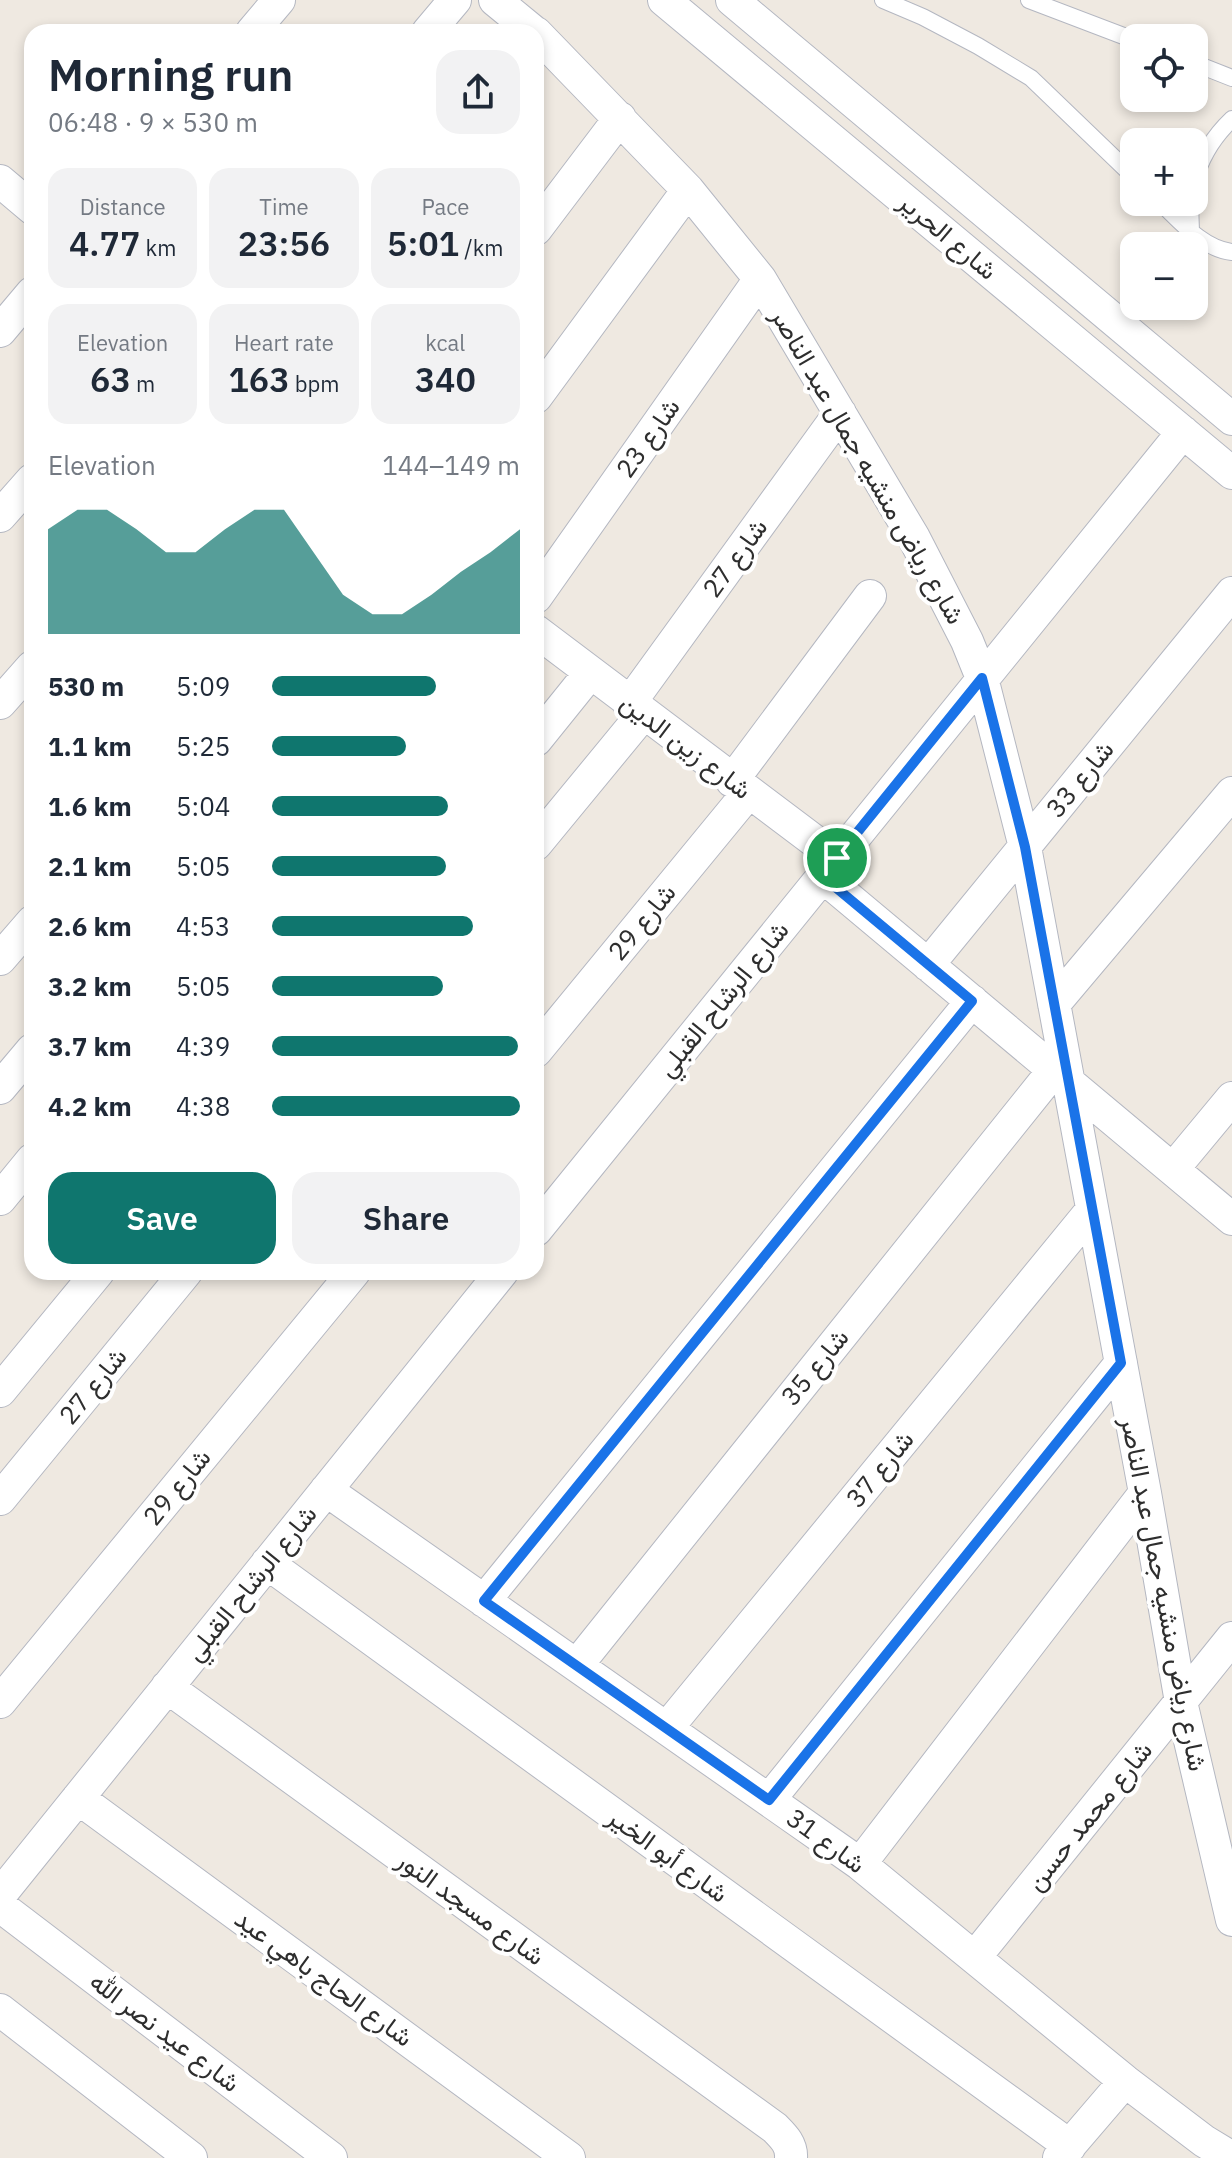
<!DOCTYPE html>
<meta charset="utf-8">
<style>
:root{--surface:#fff;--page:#f2f2f3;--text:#1f2937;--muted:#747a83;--accent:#0f766e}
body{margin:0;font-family:"IBM Plex Sans",Vazirmatn,sans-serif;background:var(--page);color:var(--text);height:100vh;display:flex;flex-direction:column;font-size:30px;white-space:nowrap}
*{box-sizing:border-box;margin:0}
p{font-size:26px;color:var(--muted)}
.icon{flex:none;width:44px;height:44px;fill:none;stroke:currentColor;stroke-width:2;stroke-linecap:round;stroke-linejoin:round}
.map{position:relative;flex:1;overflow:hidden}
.sheet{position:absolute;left:24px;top:24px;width:520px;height:1256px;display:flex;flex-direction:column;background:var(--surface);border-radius:24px;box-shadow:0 4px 12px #0003}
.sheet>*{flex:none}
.tools{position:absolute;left:1120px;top:24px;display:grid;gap:16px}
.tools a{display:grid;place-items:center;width:88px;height:88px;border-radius:16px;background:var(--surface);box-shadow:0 4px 12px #0003;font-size:40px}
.pin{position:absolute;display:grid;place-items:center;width:68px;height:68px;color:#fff;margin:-34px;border:4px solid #fff;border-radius:50%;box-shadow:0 2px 8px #0007}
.round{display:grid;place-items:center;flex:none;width:84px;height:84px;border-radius:24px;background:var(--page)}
.head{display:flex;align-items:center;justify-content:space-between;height:136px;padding:0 24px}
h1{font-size:44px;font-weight:600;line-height:60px}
.stats{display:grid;grid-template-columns:repeat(3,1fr);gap:12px;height:136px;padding:8px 24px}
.stats div{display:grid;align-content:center;border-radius:20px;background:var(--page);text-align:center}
.stats b{font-size:34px;font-weight:600}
.stats small{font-size:22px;font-weight:400}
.stats p{font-size:22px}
.chart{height:224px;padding:16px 24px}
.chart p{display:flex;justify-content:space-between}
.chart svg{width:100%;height:144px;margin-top:8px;fill:var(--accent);opacity:.7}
.button{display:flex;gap:16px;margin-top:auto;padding:16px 24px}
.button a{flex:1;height:92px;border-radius:24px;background:var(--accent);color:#fff;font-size:32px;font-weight:600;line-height:92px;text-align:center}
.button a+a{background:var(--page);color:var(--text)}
ul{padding:0 24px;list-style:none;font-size:26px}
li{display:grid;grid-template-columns:128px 96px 1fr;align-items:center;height:60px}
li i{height:20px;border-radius:10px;background:var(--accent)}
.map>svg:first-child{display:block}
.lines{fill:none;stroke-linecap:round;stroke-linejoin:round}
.lane-casing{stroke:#b4b7c1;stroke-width:18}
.street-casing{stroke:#b4b7c1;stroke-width:34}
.lane{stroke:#fff;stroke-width:16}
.street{stroke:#fff;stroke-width:32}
.route-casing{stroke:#fff;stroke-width:16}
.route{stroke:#1a73e8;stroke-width:10}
.labels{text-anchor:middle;stroke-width:8;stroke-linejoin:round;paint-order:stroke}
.street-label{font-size:26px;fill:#2e2e2e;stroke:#fff}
</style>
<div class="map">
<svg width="1232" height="2158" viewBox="0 0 1232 2158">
<rect width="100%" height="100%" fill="#efe9e1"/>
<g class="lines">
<defs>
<path id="lane" d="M883,0L923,17L978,46L1031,78L1134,177
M1029,0L1134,40
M1194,63L1232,78
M1194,182C1201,156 1213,137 1232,119
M1160,202C1180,221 1203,249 1232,252
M1190,202L1191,232"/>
<path id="street" d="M495,0L534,32
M664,0L1232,473
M732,0L1232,419
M252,32L279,0
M428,32L455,0
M536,33L688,190L760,279L914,538L967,641L982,678L1025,847L1145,1493L1181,1702L1232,1920
M0,181L32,208
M536,229L620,118
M0,331L32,293
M536,397L688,190
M0,516L32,480
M536,597L760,279
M536,631L837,858
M0,703L32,667
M629,704L840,413
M536,740L590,673
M732,781L870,596
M536,844L643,714
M822,876L1232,1219
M0,959L32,922
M928,965L1232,593
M1054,1004L1232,793
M536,1051L748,793
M0,1088L32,1050
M1173,1169L1232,1098
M0,1199L32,1160
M536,1230L1183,432
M0,1391L98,1272
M326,1490L860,1864L1125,2081L1204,2141L1232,2158
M0,1499L186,1272
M267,1563L1070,2146
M484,1601L972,1001
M577,1665L1054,1070
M167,1687L775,2128C784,2137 792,2145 791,2158
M0,1702L354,1272
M667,1728L1092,1210
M78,1798L569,2158
M769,1800L1121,1363
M860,1864L1145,1493
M0,1895L502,1272
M0,1906L331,2158
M975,1957L1232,1638
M0,2010L191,2158
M1059,2158L1125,2081"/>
</defs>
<use href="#lane" class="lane-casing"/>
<use href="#street" class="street-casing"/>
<use href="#lane" class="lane"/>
<use href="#street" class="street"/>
</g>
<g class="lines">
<defs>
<path id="route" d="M982,678L1025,847L1121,1363L769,1800L484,1601L972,1001L822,876Z"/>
</defs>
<use href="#route" class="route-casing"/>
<use href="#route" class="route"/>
</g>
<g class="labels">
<g class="street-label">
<text transform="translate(948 236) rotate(40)" y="9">شارع الحرير</text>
<text transform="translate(648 438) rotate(-55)" y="9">شارع 23</text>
<text transform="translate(868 466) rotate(60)" y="9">شارع رياض منشيه جمال عبد الناصر</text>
<text transform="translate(735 558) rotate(-54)" y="9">شارع 27</text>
<text transform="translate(686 746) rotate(37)" y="9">شارع زين الدين</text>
<text transform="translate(1080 779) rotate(-51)" y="9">شارع 33</text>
<text transform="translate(642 922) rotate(-51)" y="9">شارع 29</text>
<text transform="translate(723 999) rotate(-51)" y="9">شارع الرشاح القبلي</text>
<text transform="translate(815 1367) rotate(-51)" y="9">شارع 35</text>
<text transform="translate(93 1386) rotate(-51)" y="9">شارع 27</text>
<text transform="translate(880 1469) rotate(-51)" y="9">شارع 37</text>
<text transform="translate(177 1487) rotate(-51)" y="9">شارع 29</text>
<text transform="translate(251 1583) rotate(-51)" y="9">شارع الرشاح القبلي</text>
<text transform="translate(1164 1594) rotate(79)" y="9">شارع رياض منشيه جمال عبد الناصر</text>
<text transform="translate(1089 1816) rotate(-51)" y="9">شارع محمد حسن</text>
<text transform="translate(826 1841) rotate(36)" y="9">شارع 31</text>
<text transform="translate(668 1855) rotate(36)" y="9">شارع أبو الخير</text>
<text transform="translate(471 1908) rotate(36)" y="9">شارع مسجد النور</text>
<text transform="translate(324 1978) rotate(36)" y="9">شارع الحاج باهي عيد</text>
<text transform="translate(165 2032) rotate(37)" y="9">شارع عيد نصر الله</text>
</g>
</g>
</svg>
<div class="tools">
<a><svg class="icon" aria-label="locate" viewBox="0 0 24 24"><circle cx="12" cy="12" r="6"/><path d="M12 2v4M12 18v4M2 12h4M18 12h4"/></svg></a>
<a>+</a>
<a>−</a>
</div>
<div class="pin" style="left:837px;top:858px;background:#1e9e55"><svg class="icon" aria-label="arrive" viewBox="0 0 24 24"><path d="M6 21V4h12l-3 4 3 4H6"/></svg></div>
<section class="sheet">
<div class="head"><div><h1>Morning run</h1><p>06:48 · 9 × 530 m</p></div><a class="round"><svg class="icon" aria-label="share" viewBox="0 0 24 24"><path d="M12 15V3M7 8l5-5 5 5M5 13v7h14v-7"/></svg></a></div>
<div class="stats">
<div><p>Distance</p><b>4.77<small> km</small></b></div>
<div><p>Time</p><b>23:56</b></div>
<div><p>Pace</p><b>5:01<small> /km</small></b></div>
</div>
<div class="stats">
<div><p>Elevation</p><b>63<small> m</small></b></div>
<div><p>Heart rate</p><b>163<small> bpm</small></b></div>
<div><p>kcal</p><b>340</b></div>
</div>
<div class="chart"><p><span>Elevation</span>144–149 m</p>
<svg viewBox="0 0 160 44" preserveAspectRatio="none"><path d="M0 44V12L10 6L20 6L30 12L40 19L50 19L60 12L70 6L80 6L90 19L100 32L110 38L120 38L130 32L140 25L150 19L160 12V44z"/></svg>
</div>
<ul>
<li><b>530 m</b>5:09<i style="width:66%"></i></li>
<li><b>1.1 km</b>5:25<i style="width:54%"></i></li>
<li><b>1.6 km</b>5:04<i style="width:71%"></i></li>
<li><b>2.1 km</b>5:05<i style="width:70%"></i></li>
<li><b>2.6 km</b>4:53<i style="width:81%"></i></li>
<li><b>3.2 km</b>5:05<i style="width:69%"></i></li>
<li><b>3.7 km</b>4:39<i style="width:99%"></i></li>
<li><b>4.2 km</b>4:38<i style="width:100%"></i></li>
</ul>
<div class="button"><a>Save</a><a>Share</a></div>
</section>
</div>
